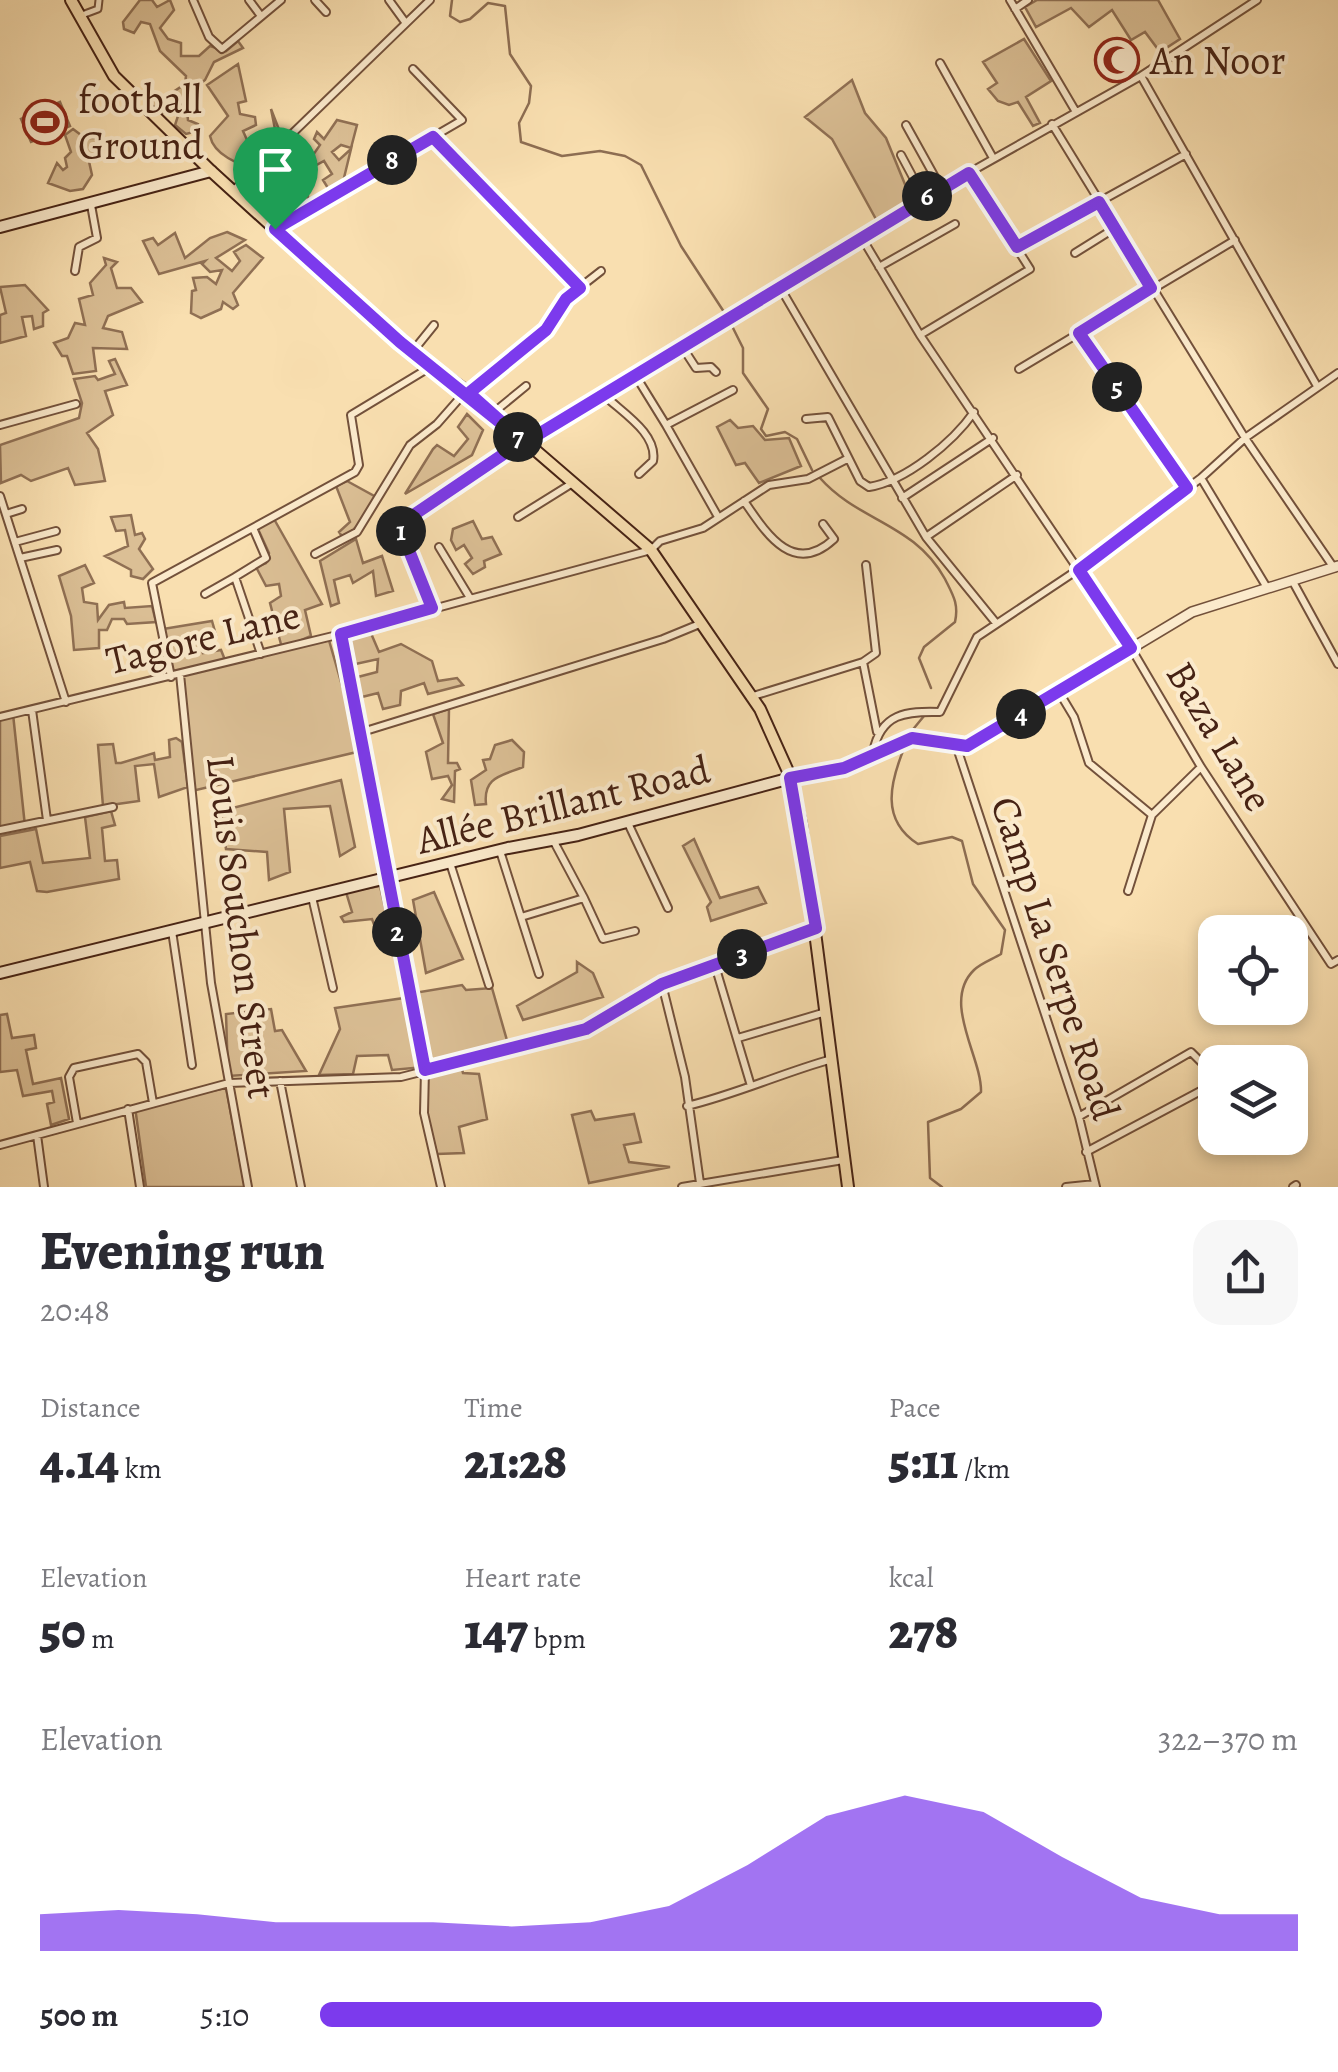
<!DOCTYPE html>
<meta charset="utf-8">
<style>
:root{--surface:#fff;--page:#f7f7f7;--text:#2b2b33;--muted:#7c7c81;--accent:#7c3aed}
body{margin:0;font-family:Alegreya,serif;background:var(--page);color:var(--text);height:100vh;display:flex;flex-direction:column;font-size:38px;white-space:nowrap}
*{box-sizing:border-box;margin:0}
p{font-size:32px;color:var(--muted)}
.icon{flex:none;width:55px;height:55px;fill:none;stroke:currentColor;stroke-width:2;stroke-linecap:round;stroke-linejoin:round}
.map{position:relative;height:1187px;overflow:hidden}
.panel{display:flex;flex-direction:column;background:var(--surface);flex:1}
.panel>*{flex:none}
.controls{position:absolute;left:1198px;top:915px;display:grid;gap:20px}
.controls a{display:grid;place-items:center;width:110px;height:110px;border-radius:20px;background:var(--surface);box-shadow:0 5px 15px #0003;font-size:50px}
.pin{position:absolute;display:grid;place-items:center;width:85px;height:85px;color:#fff;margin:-102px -42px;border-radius:50% 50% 50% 0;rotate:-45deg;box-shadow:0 0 10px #0007}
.pin .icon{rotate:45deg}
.km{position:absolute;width:50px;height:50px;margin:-25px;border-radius:50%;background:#222;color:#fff;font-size:28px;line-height:50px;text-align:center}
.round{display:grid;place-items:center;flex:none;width:105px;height:105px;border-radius:30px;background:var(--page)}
.head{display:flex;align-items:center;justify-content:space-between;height:170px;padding:0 40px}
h1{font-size:55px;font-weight:800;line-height:75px}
.stats{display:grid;grid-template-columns:repeat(3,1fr);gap:15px;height:170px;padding:10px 40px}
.stats div{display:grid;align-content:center}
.stats b{font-size:50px;font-weight:800}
.stats small{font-size:28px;font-weight:400}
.stats p{font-size:28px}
.chart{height:280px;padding:20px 40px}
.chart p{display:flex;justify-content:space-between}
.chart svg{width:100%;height:180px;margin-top:10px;fill:var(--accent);opacity:.7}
ul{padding:0 40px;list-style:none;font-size:32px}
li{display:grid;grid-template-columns:160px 120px 1fr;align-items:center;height:75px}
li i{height:25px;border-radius:12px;background:var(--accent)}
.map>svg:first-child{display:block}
.green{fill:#dbbf95;stroke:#907054;stroke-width:2.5}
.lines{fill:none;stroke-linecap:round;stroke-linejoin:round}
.stream{stroke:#8d6d52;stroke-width:2.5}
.pedestrian-casing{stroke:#73513b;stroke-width:9}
.minor-casing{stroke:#73513b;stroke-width:10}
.tertiary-casing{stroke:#73513b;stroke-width:12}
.secondary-casing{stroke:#462214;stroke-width:14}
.primary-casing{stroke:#462214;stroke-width:14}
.pedestrian{stroke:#fbeacc;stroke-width:5}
.minor{stroke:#fbeacc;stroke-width:6}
.tertiary{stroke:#fbeacc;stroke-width:9}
.secondary{stroke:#fbeacc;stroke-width:10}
.primary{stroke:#f9dfb0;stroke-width:10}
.route-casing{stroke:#fff;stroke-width:20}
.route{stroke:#7c3aed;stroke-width:12}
.labels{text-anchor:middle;stroke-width:8;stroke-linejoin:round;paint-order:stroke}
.poi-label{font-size:40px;fill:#462214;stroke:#fbeacc;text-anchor:start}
.street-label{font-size:40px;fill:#462214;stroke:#fbeacc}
</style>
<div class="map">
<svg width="1338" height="1187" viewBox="0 0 1338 1187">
<rect width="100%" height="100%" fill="#f9dfb0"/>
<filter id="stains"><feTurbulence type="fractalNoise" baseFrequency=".002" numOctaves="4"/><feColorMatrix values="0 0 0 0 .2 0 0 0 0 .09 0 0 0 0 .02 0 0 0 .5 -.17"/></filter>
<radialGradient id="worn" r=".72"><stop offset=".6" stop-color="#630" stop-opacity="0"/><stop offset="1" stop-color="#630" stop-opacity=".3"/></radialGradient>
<path class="green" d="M140,0H152L157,7L170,0L174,10L160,28L168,39L181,43V56H199L210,46L226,51L238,41L243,48L214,62L205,80L178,101L187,110L188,120L198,124V131L186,134L175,125L178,116L173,112L154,113L148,107L155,94L164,98L185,84L186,76L160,51L150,24L141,22L134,33L124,29L123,22Z
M1037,0H1158L1180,39L1160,52L1145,32L1131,40L1112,10L1089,27L1071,8L1036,27L1025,7Z
M1024,39L1051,81L1026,97L1040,123L1033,126L1018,102L1009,105L998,101L988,89L997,83L983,62Z
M238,64L246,101L238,103L240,114L255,117L256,125L243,131L247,140L275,129L271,109L283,140L274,148L282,160L273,179L291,183L308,196L307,208L297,212L262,199L255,168C239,165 214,155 210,136L228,116L207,85Z
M852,80L865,113L886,138L911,199L877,221L832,139L805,117Z
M60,102L70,126L31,142L21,119Z
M337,120L357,125L351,148L341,145L332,152L339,160L351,149L342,186L331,193L323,180L332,174L324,161L300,174L320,145L314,139L317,132L324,139Z
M73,129L85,138H101L105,146L97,156L88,157L92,175L83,189L70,191L48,183L57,163L63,170L67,167L65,158L71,152L65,135Z
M227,232L245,240L216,258L232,271L240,261L234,252L246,245L263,258L233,293L238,305L233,309L223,302L221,309L201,318L191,313L192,291L196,290L193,278L207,277L216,284L222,270L210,272L202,264L205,261L159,274L143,241L153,238L158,245L175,233L185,258L210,238Z
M104,258L117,262L111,268L117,288H131L142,302L108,316L103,328L122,332L127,349L93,348L96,371L73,374L67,356H62L54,343L68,338L75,323L85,325L79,299L93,295L90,283L106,265Z
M25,285L48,310L43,313V326L34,329L32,316L22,317L26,336L0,343V315L6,313L0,287Z
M115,359L127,385L105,391L113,415L87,433L98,449L105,481L75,485L68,468L31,481L21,475L1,483L0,445L79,418L82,403L74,379L95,376L98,380L115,374L109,361Z
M467,414L483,430L472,455L405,494L433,449L437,445L454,456L468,439L458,427Z
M730,420L738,428L753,426L765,440L789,438L801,466L759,483L745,463L736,465L717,427Z
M347,481L376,497L360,524L343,538L339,532L350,522L336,486Z
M131,515L135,535L142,533L145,539L139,549L153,569L143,579L131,576V570L105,556L128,546L125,530L116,531L111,517Z
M274,519L322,604L305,610L311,636L290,645L328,637L361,751L192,791L181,675L282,648L270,603L281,596L279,584L266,586L256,567L266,563L269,553L258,529Z
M473,521L482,539L492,537L501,554L484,561L485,567L473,574L465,564L472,558L464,545L456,550L451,540L453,529Z
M356,539L363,563L382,556L393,591L376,596L373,571L353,583L350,575L334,580L339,603L331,606L320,561Z
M85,565L94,583L82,588L84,602L97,604L98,620L109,605L124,602L125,608L152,606L156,622L127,624L124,619H112L107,630H99V648L74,650L71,616L59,576Z
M212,621L216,635L199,638L203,653L221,650L225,660L174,674L163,629Z
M370,631L379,652L401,644L432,661L438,681L457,678L463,685L428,694L424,683L401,691L400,705L383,709L378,693L358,698L354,678L377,672L378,659L351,665L345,638Z
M449,709L448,763H457L460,769L455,771L454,802L442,799L452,785L448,776L432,779L426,752L443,743L433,714Z
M13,714L25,826L0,830V717Z
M176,738L182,742L188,787L159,797L154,764L135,766L139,801L103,806L98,745L113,744L116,763H121L154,753L155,760L170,757L169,740Z
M512,740L524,752L523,767C501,776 483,777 486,804L475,805L471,780L486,770L483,760L490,759L495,745Z
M341,780L355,847L340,856L330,806L284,809L290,872L269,880L267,852L226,849L221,811Z
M111,811L115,825L102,828L105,861L117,860L119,879L47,892L37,891L30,862L0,868V836L36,829L43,863L90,858L85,817Z
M694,839L720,898L758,887L766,903L711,921L707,907L711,902L683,846Z
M380,886L389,926L376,930L372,919L344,922L341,917L352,912L346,892Z
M434,892L463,959L426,973L413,900Z
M577,962L593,973L603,997L523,1020L517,1006L577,972Z
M462,985L466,990L492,988L508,1044L424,1067L392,1070L388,1055L357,1056L353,1074L319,1075L340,1029L335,1008L411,997L420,1038L414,993Z
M271,1009L275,1031L282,1030L306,1071L228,1076L226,1014Z
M7,1014L12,1038L34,1035L36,1048L26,1050L33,1084L61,1078L69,1119L51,1125L47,1104L54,1102L52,1091L23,1096L17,1070L0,1072V1015Z
M461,1065L463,1073L479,1074L487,1119L459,1127L464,1153L437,1154L427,1116L428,1074Z
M226,1088L245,1187H146L135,1107Z
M591,1111L595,1120L634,1114L641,1142L624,1145L629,1162L670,1167L589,1183L572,1115Z"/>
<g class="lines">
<path class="stream" d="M452,0L450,16L460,22L470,19L488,3L505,6L510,54L531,86L529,103L519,123L521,142L562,156L600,151L625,156L641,165L681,246L726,315
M731,324L743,348V373L768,409L761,429L766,436L785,432L797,439L812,470
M820,478C859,522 914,523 945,579C953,595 959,604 955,622L924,647L919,658L931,688
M910,733L924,716
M905,746C890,782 880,820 918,844L952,837L962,841L973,884L1005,930L1001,954C993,959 981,963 974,970C941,1002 982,1057 981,1092L961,1109L928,1122L930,1178L942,1187"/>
<defs>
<path id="pedestrian" d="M82,15L98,9L99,0"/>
<path id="minor" d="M193,0L209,37L222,49L281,0
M249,0L261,16
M315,0L326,12
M389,0L405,22
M1010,0L1076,112
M1015,9L1028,0
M940,63L993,158
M1141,76L1317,386
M1052,124L1245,438L1334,568
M906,125L941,188
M433,137L580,287
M901,155L924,198
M234,190L430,0
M276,228L462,120L413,69
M862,238L920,335L1131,648L1201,767L1331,964L1338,960
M1017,247L1186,154
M1075,253L1115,228
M879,267L955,224
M75,271L79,247L97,238L91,205
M781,289L926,537L996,623
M1079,333L1187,488
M920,335L1030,269L969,173
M683,348L696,368L711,367L716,372
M413,351L434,325
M1019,369L1235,240
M637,378L666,425
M470,392L536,340L565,299L601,271
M605,396C623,413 658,434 653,461L639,474
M493,413L526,386
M806,419L828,417L860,481L869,487C906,481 953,442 974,412
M0,425L76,404
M526,442L924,198L1141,76L1257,0
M1201,478L1266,586
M0,496L66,702
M902,498L993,438
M744,501C766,533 793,577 834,539L823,524
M6,514L22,509
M717,515L666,425L733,390
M518,517L571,484
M253,528L266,558L235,577L261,654
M926,537L1017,475
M15,542L56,531
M439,547L470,598
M315,554L357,532L410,445L437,424L466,391
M20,558L57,550
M866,565L876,653L863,662L877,732
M1292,580L1338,664
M205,594L235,577
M432,608L401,528L411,516L523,441
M341,633L425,1070L424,1113L441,1187
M180,674L211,983L248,1187
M171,677L152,583L355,472L359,465L351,415L432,366
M1059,692L1074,717L1089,763L1152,815
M750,697L863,662
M32,710L47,820
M0,717L333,636L651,550L660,541L703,528L769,485L808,479L847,459
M359,733L663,639L702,623
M957,748L1079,1117L1096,1187
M873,752C881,713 906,711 940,712L977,637L1079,569L1201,478L1245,438L1338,373
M627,821L668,908
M0,830L113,807
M500,851L539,974
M450,863L489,985
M1128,891L1152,815L1201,767
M312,897L333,988
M584,898L603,939L635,931
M521,917L584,898L552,838
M172,931L192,1065
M714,962L751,1086
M662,984L685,1077L700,1183
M738,1038L826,1012
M280,1081L301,1187
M687,1106C737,1094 782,1073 832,1059
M128,1109L140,1187
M1080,1116L1191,1052L1214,1075L1210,1086L1086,1152
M77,1123L69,1077L74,1068L138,1054L146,1062L153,1103
M37,1135L44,1187
M0,1145L229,1083L401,1077L562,1036L599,1022L662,984L815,928
M682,1187L843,1160
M1066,1187L1095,1184
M1293,1187L1296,1185"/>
<path id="tertiary" d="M791,778L844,768L912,738L967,747L1192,612L1338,566"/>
<path id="secondary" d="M0,227L211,171
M0,973L508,848L578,835L791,778"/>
<path id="primary" d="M71,0L114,76L211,171L399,342L469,393L651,550L760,709L791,778L801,824L848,1187"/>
</defs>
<use href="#pedestrian" class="pedestrian-casing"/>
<use href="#minor" class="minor-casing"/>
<use href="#tertiary" class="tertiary-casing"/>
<use href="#secondary" class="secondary-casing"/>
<use href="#primary" class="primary-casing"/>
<use href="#pedestrian" class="pedestrian"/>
<use href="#minor" class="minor"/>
<use href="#tertiary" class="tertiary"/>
<use href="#secondary" class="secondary"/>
<use href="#primary" class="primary"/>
</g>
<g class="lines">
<defs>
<path id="route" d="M275,229L400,342L523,441L412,516L400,528L432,608L341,634L425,1070L586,1029L662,984L816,928L790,778L844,768L912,738L967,746L1131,648L1079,570L1187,488L1079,333L1151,288L1099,202L1017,247L969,173L524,443L523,441L469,393L546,330L566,299L580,288L433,137L275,229"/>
</defs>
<use href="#route" class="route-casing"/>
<use href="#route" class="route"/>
</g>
<defs>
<symbol id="mosque-ring" viewBox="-11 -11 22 22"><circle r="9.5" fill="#fbeacc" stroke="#8f2418" stroke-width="1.5"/><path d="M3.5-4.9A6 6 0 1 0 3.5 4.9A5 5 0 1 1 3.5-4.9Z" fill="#8f2418"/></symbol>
<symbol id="stadium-ring" viewBox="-11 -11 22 22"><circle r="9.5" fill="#fbeacc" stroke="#8f2418" stroke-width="1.5"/><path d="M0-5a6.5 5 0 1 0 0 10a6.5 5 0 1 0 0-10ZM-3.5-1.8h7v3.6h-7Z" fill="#8f2418"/></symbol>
</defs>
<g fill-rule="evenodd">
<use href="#mosque-ring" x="1092" y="35" width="50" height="50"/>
<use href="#stadium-ring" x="20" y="97" width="50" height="50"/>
</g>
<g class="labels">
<g class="poi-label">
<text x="1150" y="74">An Noor</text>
<text x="78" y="113">football<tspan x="78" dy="46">Ground</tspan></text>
</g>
<g class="street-label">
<text transform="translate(203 637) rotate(-14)" y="14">Tagore Lane</text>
<text transform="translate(1220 736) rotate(59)" y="14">Baza Lane</text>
<text transform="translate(563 804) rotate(-14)" y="14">Allée Brillant Road</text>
<text transform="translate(242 927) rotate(83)" y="14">Louis Souchon Street</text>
<text transform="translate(1056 958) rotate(72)" y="14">Camp La Serpe Road</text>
</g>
</g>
<rect width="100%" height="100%" filter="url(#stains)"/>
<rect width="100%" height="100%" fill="url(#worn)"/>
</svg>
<div class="controls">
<a><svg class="icon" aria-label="locate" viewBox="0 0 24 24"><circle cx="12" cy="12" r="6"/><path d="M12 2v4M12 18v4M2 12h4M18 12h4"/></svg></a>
<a><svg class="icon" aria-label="layers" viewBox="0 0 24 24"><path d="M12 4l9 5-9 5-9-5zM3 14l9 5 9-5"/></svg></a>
</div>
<div class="pin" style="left:275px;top:229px;background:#1e9e55"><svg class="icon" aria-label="arrive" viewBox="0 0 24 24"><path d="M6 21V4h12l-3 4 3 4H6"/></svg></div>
<b class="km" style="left:401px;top:531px">1</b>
<b class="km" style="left:397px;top:932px">2</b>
<b class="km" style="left:742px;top:954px">3</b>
<b class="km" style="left:1021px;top:714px">4</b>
<b class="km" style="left:1117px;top:387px">5</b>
<b class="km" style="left:927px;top:196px">6</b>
<b class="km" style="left:518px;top:437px">7</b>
<b class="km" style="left:392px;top:160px">8</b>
</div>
<section class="panel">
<div class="head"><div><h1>Evening run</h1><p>20:48</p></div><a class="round"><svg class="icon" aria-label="share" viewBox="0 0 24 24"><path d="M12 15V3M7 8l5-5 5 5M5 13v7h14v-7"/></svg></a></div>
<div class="stats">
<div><p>Distance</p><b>4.14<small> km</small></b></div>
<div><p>Time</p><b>21:28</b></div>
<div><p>Pace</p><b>5:11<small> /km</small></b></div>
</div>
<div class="stats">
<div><p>Elevation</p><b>50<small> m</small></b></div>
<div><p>Heart rate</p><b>147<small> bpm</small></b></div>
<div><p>kcal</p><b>278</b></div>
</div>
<div class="chart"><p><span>Elevation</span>322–370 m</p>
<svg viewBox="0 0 160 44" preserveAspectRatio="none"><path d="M0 44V35L10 34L20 35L30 37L40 37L50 37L60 38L70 37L80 33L90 23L100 11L110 6L120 10L130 21L140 31L150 35L160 35V44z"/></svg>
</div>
<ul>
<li><b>500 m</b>5:10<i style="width:80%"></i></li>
</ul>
</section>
